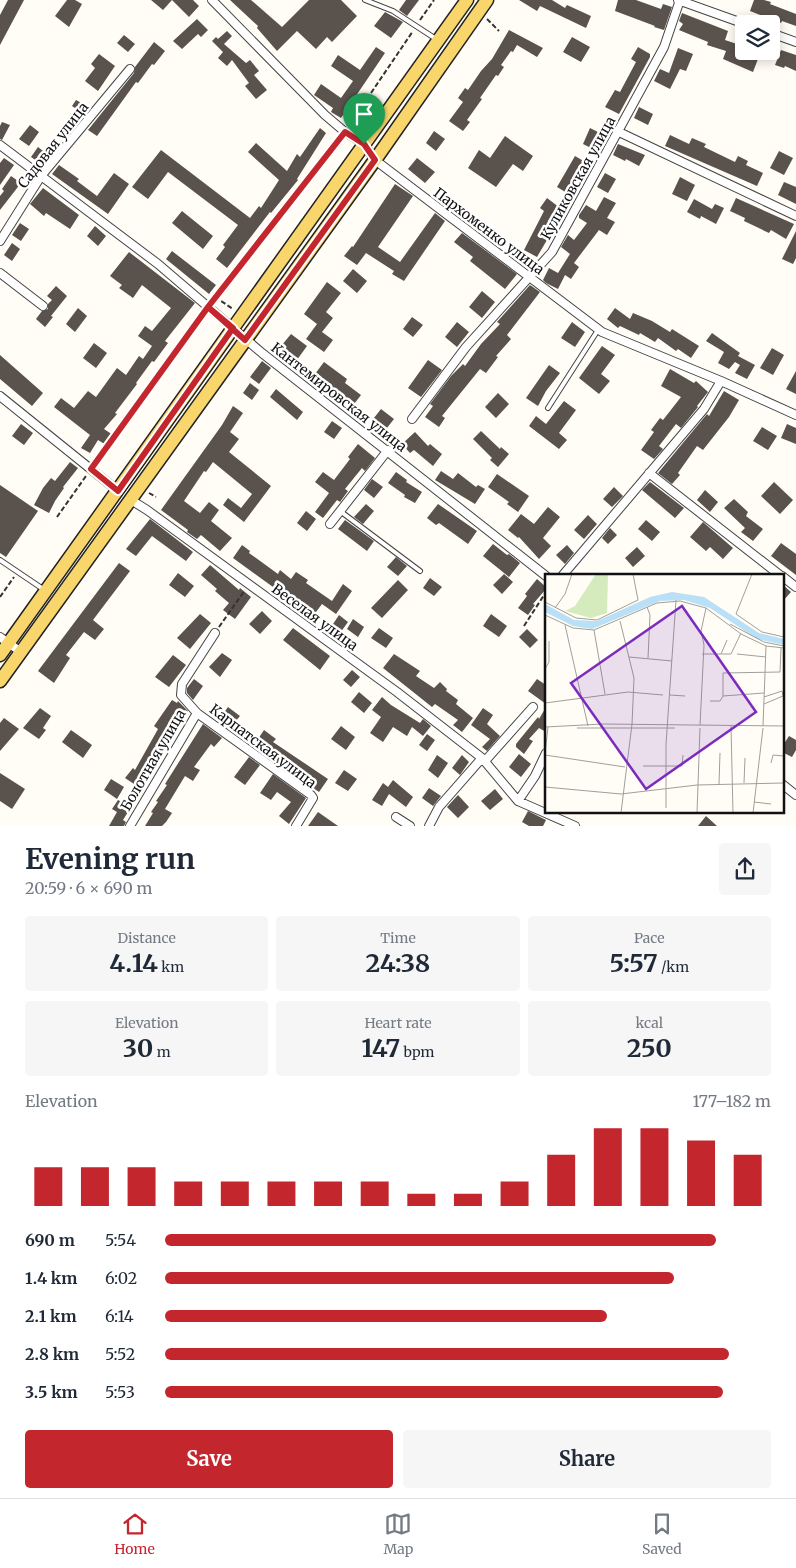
<!DOCTYPE html>
<meta charset="utf-8">
<style>
:root{--surface:#fff;--page:#f6f6f7;--text:#1f2937;--muted:#747a83;--line:#e0e1e3;--accent:#c4262e}
body{margin:0;font-family:Merriweather,serif;background:var(--page);color:var(--text);height:100vh;display:flex;flex-direction:column;font-size:19px;white-space:nowrap}
*{box-sizing:border-box;margin:0}
p{font-size:16px;color:var(--muted)}
.icon{flex:none;width:28px;height:28px;fill:none;stroke:currentColor;stroke-width:2;stroke-linecap:round;stroke-linejoin:round}
.map{position:relative;height:826px;overflow:hidden}
.drawer{display:flex;flex-direction:column;background:var(--surface);flex:1}
.drawer>*{flex:none}
.tools{position:absolute;left:735px;top:15px;display:grid;gap:10px}
.tools a{display:grid;place-items:center;width:45px;height:45px;border-radius:5px;background:var(--surface);box-shadow:0 2px 12px #0003;font-size:25px}
.pin{position:absolute;display:grid;place-items:center;width:42px;height:42px;color:#fff;margin:-51px -21px;border-radius:50% 50% 50% 0;rotate:-45deg;box-shadow:0 0 5px #0007}
.pin .icon{rotate:45deg}
.round{display:grid;place-items:center;flex:none;width:52px;height:52px;border-radius:5px;background:var(--page)}
.overview{display:flex;align-items:center;justify-content:space-between;height:85px;padding:0 25px}
h1{font-size:28px;font-weight:700;line-height:38px}
.stats{display:grid;grid-template-columns:repeat(3,1fr);gap:8px;height:85px;padding:5px 25px}
.stats div{display:grid;align-content:center;border-radius:5px;background:var(--page);text-align:center}
.stats b{font-size:25px;font-weight:700}
.stats small{font-size:14px;font-weight:400}
.stats p{font-size:14px}
.chart{height:140px;padding:10px 25px}
.chart p{display:flex;justify-content:space-between}
.chart svg{width:100%;height:90px;margin-top:5px;stroke:var(--accent);stroke-width:6}
.action{display:flex;gap:10px;margin-top:auto;padding:10px 25px}
.action a{flex:1;height:58px;border-radius:5px;background:var(--accent);color:#fff;font-size:20px;font-weight:700;line-height:58px;text-align:center}
.action a+a{background:var(--page);color:var(--text)}
ul{padding:0 25px;list-style:none;font-size:16px}
li{display:grid;grid-template-columns:80px 60px 1fr;align-items:center;height:38px}
li i{height:12px;border-radius:6px;background:var(--accent)}
.tab-bar{display:flex;justify-content:space-around;align-items:center;height:70px;border-top:1px solid var(--line);background:var(--surface);font-size:14px;color:var(--muted)}
.tab-bar a{display:grid;justify-items:center;gap:2px}
.tab-bar .active{color:var(--accent)}
.map>svg:first-child{display:block}
.building{fill:#5a524d}
.lines{fill:none;stroke-linecap:round;stroke-linejoin:round}
.lane-casing{stroke:#444;stroke-width:6}
.street-casing{stroke:#444;stroke-width:10}
.primary-casing{stroke:#222;stroke-width:15}
.path{stroke:#333;stroke-width:2;stroke-dasharray:5 2.5;stroke-linecap:butt}
.lane{stroke:#fff;stroke-width:4}
.street{stroke:#fff;stroke-width:8}
.primary{stroke:#f9d66b;stroke-width:12}
.route-casing{stroke:#fff;stroke-width:10}
.route{stroke:#c4262e;stroke-width:6}
.labels{text-anchor:middle;stroke-width:5;stroke-linejoin:round;paint-order:stroke}
.street-label{font-size:14px;fill:#111;stroke:#fff}
.inset-road{fill:none;stroke:#a09f9a;stroke-width:1}
.view{fill:#7b2cbf;fill-opacity:0.15;stroke:#7b2cbf;stroke-width:2.5}
.inset-edge{fill:none;stroke:#111;stroke-width:2.5}
</style>
<div class="map">
<svg width="796" height="826" viewBox="0 0 796 826">
<rect width="100%" height="100%" fill="#fffdf5"/>
<path class="building" d="M8,0H24L0,45V15Z
M67,0H75L82,4L69,27L55,16Z
M151,0H172L163,10Z
M172,0H193L199,6L189,17Z
M230,0H251L282,27L309,0H341L357,16L332,42L327,37L316,49L297,31L277,51L257,28L258,26Z
M406,0H419L407,16L399,10Z
M519,0H552L565,8L567,5L591,16L586,28L540,6L537,11Z
M618,0H636L661,9L663,4L672,7L664,30L654,27L655,26L615,11Z
M754,0H764L771,2L770,4L796,14V26L782,21L781,23L750,11Z
M385,12L403,22L391,38L374,26Z
M682,13L728,31L725,40L743,46L741,51H761L753,72L723,59L726,51L707,45L708,42L679,30L683,24L679,21Z
M197,19L208,30L201,37L198,34L182,49L173,41Z
M509,30L543,48L537,57L517,45L513,52L511,51L501,65L504,67L498,76L496,75L480,98L482,99L467,120L470,122L463,131L449,121L463,102L458,98L465,88L468,90L481,71L492,59Z
M227,31L232,36L224,44L246,63L250,60L259,71L254,75L267,90L256,99L245,86L249,83L232,60L227,66L218,58L223,52L212,41L216,37L218,39Z
M124,35L135,44L128,52L117,43Z
M572,37L590,47L581,62L563,52Z
M154,42L165,51L154,65L152,64L138,83L136,82L97,136L88,130L134,73L135,67Z
M376,47L385,53L341,118L331,112L333,108L314,95L321,84L341,98L353,81L331,66L338,55L360,70Z
M638,47L650,54V57L619,114L605,107L615,90L620,92L636,62L631,59Z
M678,48L693,54L686,71L680,69L670,89L654,81L660,69L669,73Z
M781,50L796,55V71L785,66L784,68L775,65Z
M99,54L115,66L98,91L85,81L95,68L91,64Z
M76,100L85,105L81,112L72,106Z
M639,107L653,114L648,125L634,118Z
M2,122L10,125L2,140L0,139V126Z
M30,125L39,132L29,146L19,139Z
M320,128L326,133L297,179L298,180L271,213L270,212L227,268L216,259L225,247L223,245L238,225L168,172L148,199L132,187L161,150L250,218L259,206L261,208L279,180L248,152L256,143L287,171L297,154L300,157Z
M590,128L604,135L597,151L583,144Z
M434,131L445,139L436,151L426,143Z
M670,135L689,144L692,138L706,144L704,147L735,162L738,156L748,161L746,165L763,173L757,186L665,146Z
M505,136L533,156L523,171L513,164L496,187L468,168L479,150L490,158Z
M618,144L645,155L639,166L626,159L625,161L613,155Z
M38,147L48,155L41,164L31,157Z
M779,151L793,158L784,175L770,168Z
M575,156L592,166L585,180L582,179L572,196L557,187Z
M4,158L14,165L0,185V163Z
M417,158L435,172L425,183L408,169Z
M59,165L79,179L77,181L97,196L114,173L129,184L108,214L52,174Z
M605,173L616,179L608,193L597,187Z
M11,176L21,183L0,210V196L4,191L2,189Z
M680,177L695,185L687,201L672,194Z
M784,182L796,187V204L778,195Z
M395,184L413,196L378,247L400,262L435,213L445,221L404,281L392,274L394,271L366,253L357,265L344,256L352,246L353,247Z
M43,188L79,215L70,229L46,213L44,216L30,204Z
M604,197L616,203L607,218L615,222L607,235L599,230L574,263L579,267L571,279L565,275L558,289L546,283L543,280L549,268L558,273L570,254L561,247L568,235L574,240L587,223L579,218V215L586,205L596,211Z
M547,198L564,211L537,257L524,250L544,211L540,208Z
M736,198L794,224L786,239L771,230L769,233L744,221L745,218L730,211Z
M694,199L712,209L715,204L724,208L716,224L701,216L700,219L687,212Z
M182,211L213,236L203,249L172,223Z
M20,223L29,229L21,241L12,235Z
M95,226L106,236L98,246L87,236Z
M796,231V258L793,264L782,259Z
M462,233L517,274L505,289L470,261L473,257L454,242Z
M12,243L20,249L12,261L4,255Z
M172,251L216,285L209,294L166,259Z
M129,252L195,303L165,341L168,343L154,362L152,361L136,383L137,384L115,413L117,414L104,429L113,435L106,445L98,440L90,453L81,448L90,435L54,407L61,398L74,408L88,391L96,397L117,368L126,375L139,356L143,359L152,346L138,336L145,326L152,331L171,308L142,285L133,298L119,288L122,285L110,276Z
M353,269L367,281L357,293L343,281Z
M327,282L341,293L326,312L333,318L322,332L333,340L324,352L306,339L317,324L304,314Z
M530,285L540,292L507,335L511,339L496,356L498,357L486,373L480,369L442,416L445,418L439,427L425,417L433,406L430,404L451,376L463,364L465,366L481,344L500,324L497,322L505,313Z
M56,286L67,296L51,316L53,317L45,327L36,319L42,311L48,309V304L52,300L47,296Z
M482,291L495,302L482,318L469,307Z
M78,308L87,316L75,332L66,324Z
M615,308L630,319L633,313L652,321L670,332L672,329L699,346L691,358L678,349L676,351L658,338L655,342L640,333L639,335L620,326L618,328L607,319Z
M412,317L423,325L413,337L403,329Z
M457,322L469,332L457,347L445,337Z
M572,322L585,332L575,347L561,338Z
M712,333L740,353L738,356L755,365L747,379L735,373L740,365L735,362L729,369L718,363L724,352L706,341Z
M291,334L307,346L294,364L277,351Z
M94,343L107,353L96,368L83,358Z
M602,346L615,355L601,374L610,381L599,394L579,378Z
M772,348L784,355L773,375L760,368Z
M0,355L43,393L32,406L0,379Z
M428,360L442,370L421,397L408,388Z
M262,361L271,368L259,384L250,377Z
M324,362L347,379L345,383L361,395L351,408L312,378Z
M549,365L560,373L546,391L538,406L526,398Z
M670,369L694,383L696,381L708,392L697,406L698,407L681,428L676,424L659,446L663,449L654,459L641,450L654,432L651,430L660,418L663,420L681,397L661,386Z
M796,371V394L786,389Z
M250,383L259,390L252,400L243,393Z
M276,389L303,412L297,420L270,397Z
M724,391L739,400L729,417L703,450L697,446L678,473L680,475L672,484L658,473L707,414L709,416Z
M498,393L509,404L496,418L485,407Z
M564,401L576,410L559,433L567,440L559,449L529,426L536,416L546,424Z
M233,406L243,413L230,432L239,439L229,452L271,486L244,522L223,505L228,498L241,508L252,494L213,462L206,472L204,471L184,501L200,513L209,502L219,510L211,521L232,538L220,551L201,535L197,539L187,532L188,530L161,510L222,425Z
M381,409L394,419L383,433L370,423Z
M332,421L342,428L334,439L324,432Z
M21,424L33,433L24,445L12,436Z
M787,424L796,428V444L781,438Z
M762,427L777,436L768,450L753,441Z
M481,431L500,449L501,447L509,454L498,467L490,460L492,458L473,439Z
M415,432L428,446L430,444L442,454L433,466L414,450L410,453L402,444Z
M358,444L375,458L365,471L362,468L345,489L348,491L340,502L337,500L323,518L315,512L329,493L315,482L323,472L334,480L350,459L348,457Z
M70,462L78,468L63,487L64,488L55,501L49,513L34,505L43,488L51,478L55,481Z
M441,471L453,479L458,473L476,487L478,485L485,489L475,504L435,480Z
M396,472L407,480L406,482L422,492L415,503L404,497L405,495L388,483Z
M497,474L529,496L518,512L507,504L509,502L488,487Z
M372,479L383,487L374,498L364,490Z
M650,482L684,508L675,518L642,490Z
M774,482L793,500L780,514L761,496Z
M0,485L38,511L6,557L0,553Z
M614,487L623,496L612,507L603,499Z
M705,490L718,502L710,512L697,500Z
M734,499L748,512L746,516L763,529L753,541L741,532L745,528L724,508Z
M366,504L374,511L363,524L354,517Z
M438,504L477,531L468,544L439,523L436,525L427,518Z
M548,507L560,517L543,538L551,546L539,559L519,537L518,538L508,530L521,514L534,524Z
M306,511L316,519L307,531L297,523Z
M588,515L597,524L584,539L574,530Z
M150,519L193,552L186,561L152,536L136,556L126,549Z
M345,520L374,541L367,551L338,529Z
M646,520L660,532L652,541L638,529Z
M703,522L733,548L723,559L710,547L706,551L690,537Z
M610,528L617,535L608,544L602,538Z
M781,543L796,554V575L771,556Z
M493,544L507,555L509,554L520,563L509,577L483,556Z
M242,545L250,551L249,553L278,574L280,570L291,579L296,572L308,580L306,583L332,601L343,584L352,591L336,614L322,604L313,616L233,558Z
M567,545L574,553L565,564L556,555Z
M637,547L645,556L633,567L625,558Z
M396,557L407,566L398,576L387,567Z
M119,563L130,571L93,620L104,629L95,640L84,632L66,655L70,658L54,683L38,671Z
M210,565L239,590L240,588L251,597L235,619L223,610L229,603L215,591L217,589L201,575Z
M178,573L194,586L185,597L169,585Z
M504,574L513,582L502,594L493,585Z
M430,578L442,587L434,596L423,588Z
M537,579L546,587V589L533,604L535,605L528,615L518,608L527,596L525,594Z
M398,580L408,590L382,618L371,608Z
M782,584L791,592L782,602Z
M262,611L272,621L260,634L249,624Z
M200,614L211,623L190,649L177,638Z
M491,614L507,626L499,637L483,626Z
M339,615L348,622L340,633L331,627Z
M353,619L364,627L358,637L347,629Z
M293,628L330,656L320,670L283,640Z
M379,628L393,638L386,648L371,638Z
M527,629L538,640L530,648L519,637Z
M222,653L232,660L220,677L209,667Z
M394,654L420,671L416,676L434,688L440,682L447,689L446,691L458,700L456,704L473,718L462,732L453,725L458,720L435,704L432,707L383,668Z
M173,655L186,665L169,687L155,677Z
M352,670L360,677L351,687L343,680Z
M194,679L203,686L193,700L187,693V688Z
M537,679L546,685V704L528,691Z
M359,692L372,703L364,713L351,702Z
M382,697L391,705L420,723L423,719L431,726L423,736L412,727L407,736L393,727L383,742L370,733L381,717L372,710Z
M172,700L177,703L178,701L188,711L164,743L166,745L157,761L159,762L152,775L140,788L125,778L133,768L135,770L158,729L154,726Z
M228,707L240,716L229,729L218,721Z
M546,707V732L539,728L529,739L533,741L524,754L516,747V744L538,717L539,719Z
M40,708L51,716L43,728L46,730L39,739L23,728Z
M483,708L493,715L487,724L500,736L487,751L482,747L490,739L471,725Z
M4,718L19,729L0,751V723Z
M203,724L222,738L214,747L211,744L194,767L200,770L193,781L185,776L165,809L172,813L166,822L162,826H145L153,813L151,812L158,802L156,801L167,785L165,784Z
M341,726L355,737L346,750L331,739Z
M71,730L92,745L83,758L62,742Z
M264,730L276,739L273,742L328,779L319,792L255,748L254,745Z
M427,734L435,740L427,751L419,745Z
M789,736L796,740V750L792,757L782,752V747Z
M519,754L531,764L521,777L509,767Z
M437,755L448,763L438,778L428,770Z
M462,755L469,762L460,775L452,768Z
M249,757L260,765L245,785L234,777Z
M344,770L357,779L348,791L335,783Z
M0,773L25,789L12,809L0,801Z
M273,774L306,798L289,824L279,816L291,802L277,792L271,800L260,793Z
M111,779L124,787L117,799L104,790Z
M393,780L413,797L406,807L389,794L382,806L372,800L383,783L388,787Z
M429,788L441,796L433,806L422,798Z
M495,789L503,799L490,810L481,801Z
M458,795L469,807L458,818L447,807Z
M118,800L131,807L123,820L126,822L124,826H109L117,812L112,809Z
M528,811L546,820L543,826H529L522,822Z
M318,812L338,826H308Z
M706,816L717,826H698Z"/>
<g class="lines">
<defs>
<path id="lane" d="M365,0L393,11L436,39
M548,408L598,330
M340,511L420,571
M0,560L43,589"/>
<path id="street" d="M212,0L325,115L345,132L364,144L375,160L602,332L721,381L796,415
M678,0L745,24
M771,33L796,42
M619,132L796,216
M0,145L158,264L262,353L546,576
M0,241L41,176L130,69
M0,273L43,306
M0,396L118,491
M412,419L466,347L552,252L664,47L680,0
M649,473L781,576
M131,500L147,510L397,692L482,758L518,801L575,826
M330,524L388,450
M562,576L704,409L721,381
M782,576L796,587
M0,637L21,652
M197,713L311,795L313,798L296,826
M485,761L533,707
M782,784L796,795
M518,801L535,776L546,753
M396,817L410,826
M130,826L197,713L181,695L182,684L215,633
M429,826L439,807L482,758"/>
<path id="primary" d="M0,655L467,0
M0,681L375,160L487,0"/>
</defs>
<use href="#lane" class="lane-casing"/>
<use href="#street" class="street-casing"/>
<use href="#primary" class="primary-casing"/>
<path class="path" d="M487,19L499,31
M420,20L434,0
M350,124L413,31
M215,297L233,309
M213,300L340,138
M96,462L203,313
M149,493L156,497
M57,517L86,476
M0,597L14,577
M524,626L546,592
M219,627L245,590"/>
<use href="#lane" class="lane"/>
<use href="#street" class="street"/>
<use href="#primary" class="primary"/>
</g>
<g class="lines">
<defs>
<path id="route" d="M364,144L345,132L208,307L233,328L118,491L91,469L208,307L245,340L375,160L364,144"/>
</defs>
<use href="#route" class="route-casing"/>
<use href="#route" class="route"/>
</g>
<g class="labels">
<g class="street-label">
<text transform="translate(53 145) rotate(-52)" y="5">Садовая улица</text>
<text transform="translate(578 178) rotate(-61)" y="5">Куликовская улица</text>
<text transform="translate(489 231) rotate(37)" y="5">Пархоменко улица</text>
<text transform="translate(339 397) rotate(38)" y="5">Кантемировская улица</text>
<text transform="translate(315 617) rotate(36)" y="5">Веселая улица</text>
<text transform="translate(263 746) rotate(37)" y="5">Карпатская улица</text>
<text transform="translate(153 760) rotate(-60)" y="5">Болотная улица</text>
</g>
</g>
<g transform="translate(545 574)">
<rect width="239" height="239" fill="#fffdf5"/>
<path d="M51,0H63L62,39L46,44L20,37L30,32Z" fill="#d5ebbd"/>
<path d="M127,18L159,23L214,59L239,65V71L212,65L165,34L139,26L115,27L47,55L28,52L0,38V30L29,46L52,47L105,23Z" fill="#b9e0f7"/>
<path class="inset-road" d="M207,0L191,40L217,58L239,63M0,28L31,44L52,46L93,26L88,0M102,33L105,41L103,84M10,34L20,20L27,0M0,41L28,54L49,56L112,29L135,27L161,34L196,60L221,72L239,74M75,47L89,104L87,150L76,239M185,50L219,68L239,72M20,51L43,152M49,56L60,120M157,80H186L196,59M176,80L182,66M192,80L221,83M84,83L127,87M0,95L4,88V67M125,121L140,122M178,122V99L235,98L236,74M165,127H175L178,122L219,119M0,129L83,118L118,121M219,130L238,122L237,117L219,123M155,151L159,71L156,57L161,34M186,152L188,239M218,152L221,72M0,153L58,150L239,152M32,154H130M0,179L3,153M0,181L80,193M226,189L228,181L239,182M98,192H137L138,181M199,209L200,184M174,210L175,179M0,213L76,220L152,211L239,209M209,228L226,230M121,234V170L131,26M152,239L155,154M208,239L218,154"/>
<path class="view" d="M137,32L211,138L101,215L26,109Z"/>
<rect width="239" height="239" class="inset-edge"/>
</g>
</svg>
<div class="tools">
<a><svg class="icon" aria-label="layers" viewBox="0 0 24 24"><path d="M12 4l9 5-9 5-9-5zM3 14l9 5 9-5"/></svg></a>
</div>
<div class="pin" style="left:364px;top:144px;background:#1e9e55"><svg class="icon" aria-label="arrive" viewBox="0 0 24 24"><path d="M6 21V4h12l-3 4 3 4H6"/></svg></div>
</div>
<section class="drawer">
<div class="overview"><div><h1>Evening run</h1><p>20:59 · 6 × 690 m</p></div><a class="round"><svg class="icon" aria-label="share" viewBox="0 0 24 24"><path d="M12 15V3M7 8l5-5 5 5M5 13v7h14v-7"/></svg></a></div>
<div class="stats">
<div><p>Distance</p><b>4.14<small> km</small></b></div>
<div><p>Time</p><b>24:38</b></div>
<div><p>Pace</p><b>5:57<small> /km</small></b></div>
</div>
<div class="stats">
<div><p>Elevation</p><b>30<small> m</small></b></div>
<div><p>Heart rate</p><b>147<small> bpm</small></b></div>
<div><p>kcal</p><b>250</b></div>
</div>
<div class="chart"><p><span>Elevation</span>177–182 m</p>
<svg viewBox="0 0 160 44" preserveAspectRatio="none"><path d="M5 44V25M15 44V25M25 44V25M35 44V32M45 44V32M55 44V32M65 44V32M75 44V32M85 44V38M95 44V38M105 44V32M115 44V19M125 44V6M135 44V6M145 44V12M155 44V19"/></svg>
</div>
<ul>
<li><b>690 m</b>5:54<i style="width:91%"></i></li>
<li><b>1.4 km</b>6:02<i style="width:84%"></i></li>
<li><b>2.1 km</b>6:14<i style="width:73%"></i></li>
<li><b>2.8 km</b>5:52<i style="width:93%"></i></li>
<li><b>3.5 km</b>5:53<i style="width:92%"></i></li>
</ul>
<div class="action"><a>Save</a><a>Share</a></div>
</section>
<nav class="tab-bar">
<a class="active"><svg class="icon" aria-label="home" viewBox="0 0 24 24"><path d="M3 11l9-7 9 7M6 9v11h12V9"/></svg>Home</a>
<a><svg class="icon" aria-label="map" viewBox="0 0 24 24"><path d="M3 6l6-2 6 2 6-2v14l-6 2-6-2-6 2zM9 4v14M15 6v14"/></svg>Map</a>
<a><svg class="icon" aria-label="saved" viewBox="0 0 24 24"><path d="M7 4h10v16l-5-4-5 4z"/></svg>Saved</a>
</nav>
